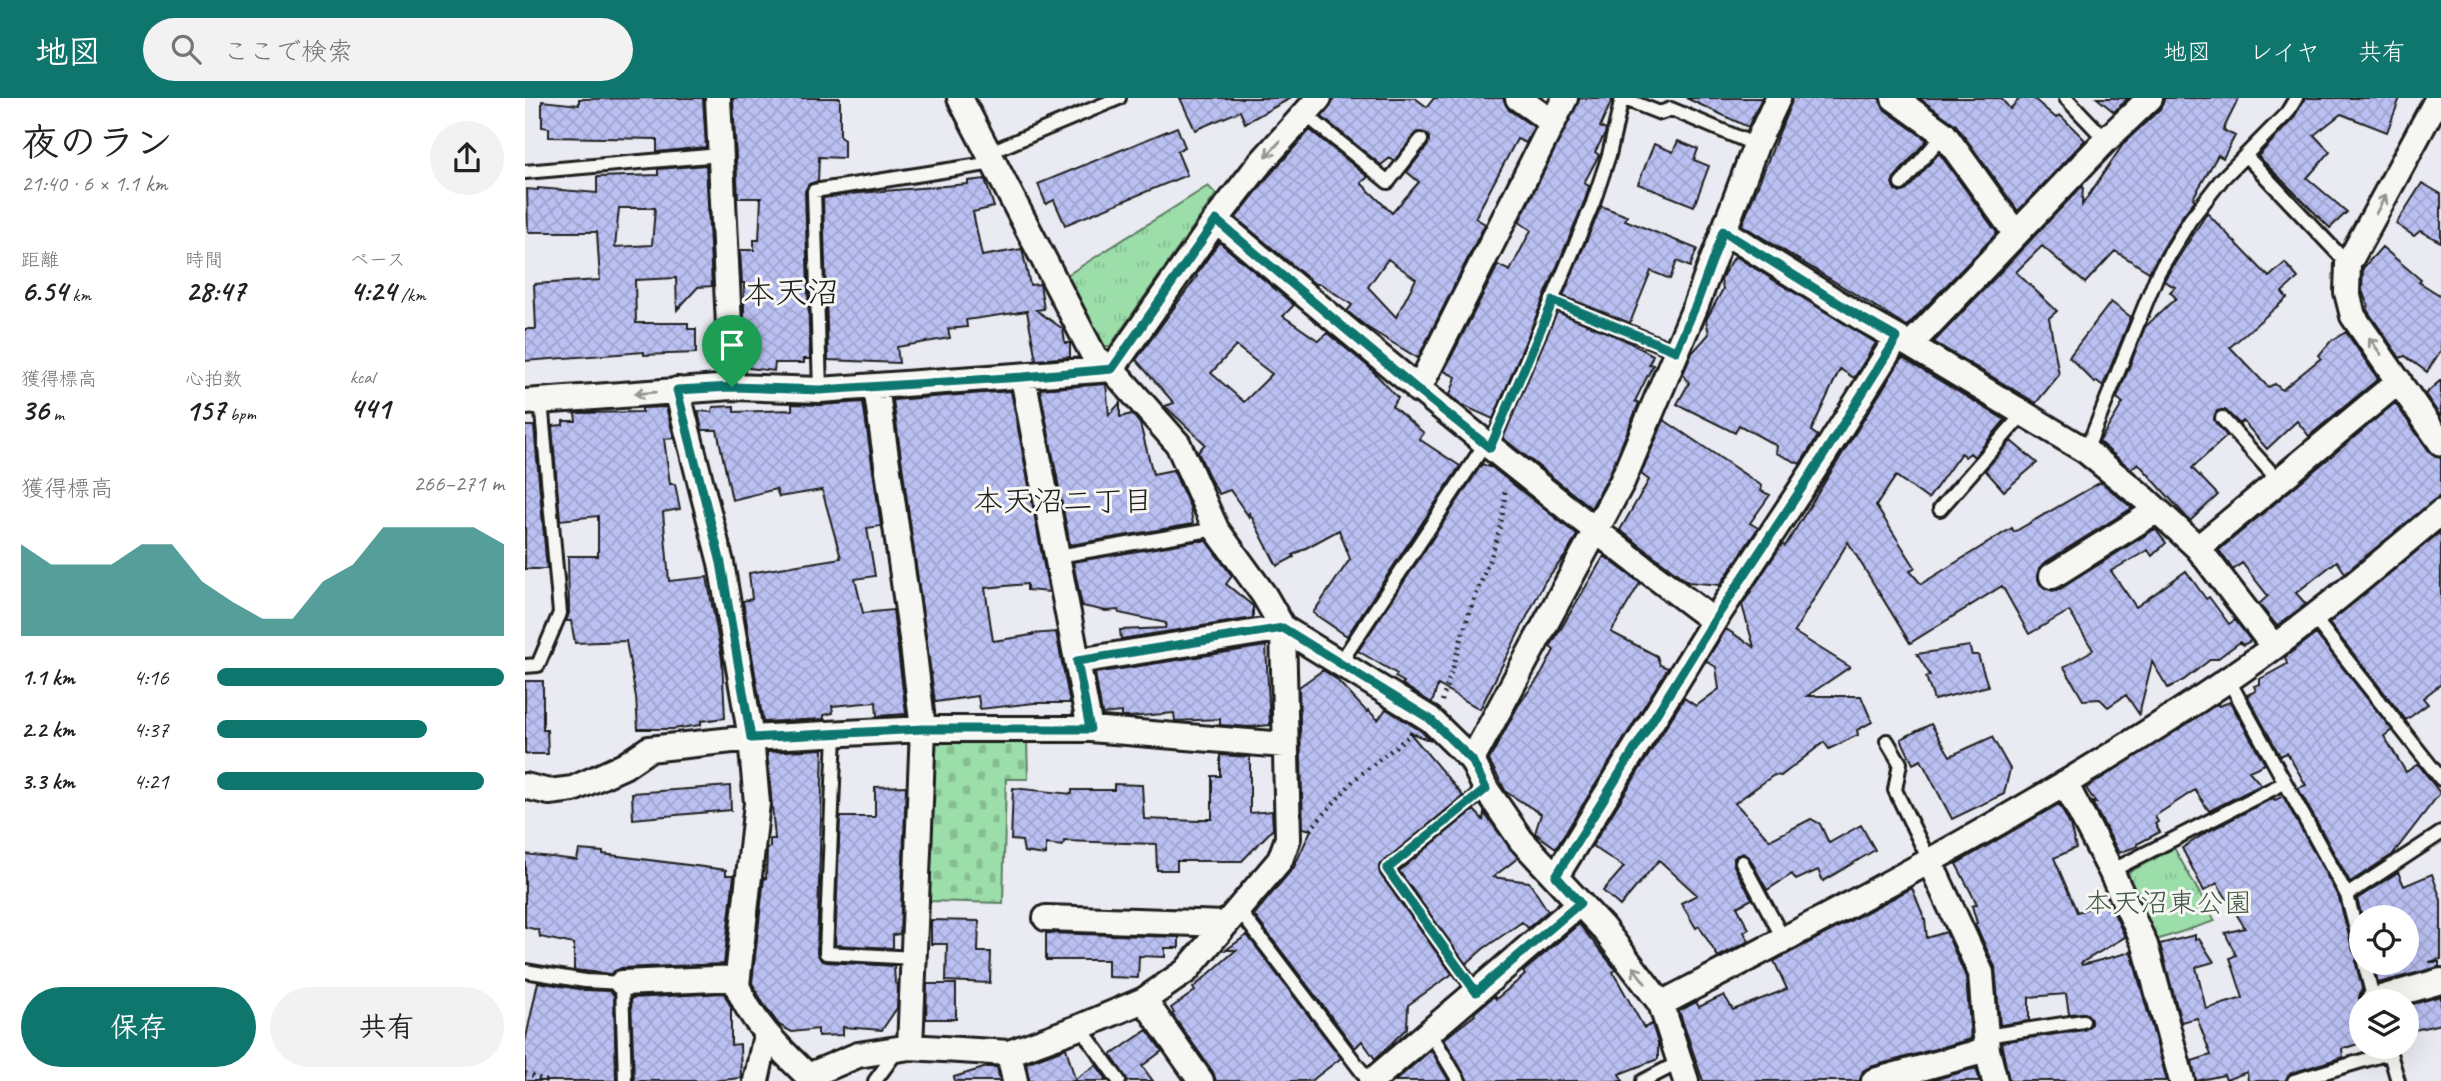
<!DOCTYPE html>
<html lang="ja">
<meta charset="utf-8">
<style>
:root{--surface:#fff;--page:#f2f2f2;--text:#222;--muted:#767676;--accent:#0f766e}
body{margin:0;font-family:Caveat,"Klee One",sans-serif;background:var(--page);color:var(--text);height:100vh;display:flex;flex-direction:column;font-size:26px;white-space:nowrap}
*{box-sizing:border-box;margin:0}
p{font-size:23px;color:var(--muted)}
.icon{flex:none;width:38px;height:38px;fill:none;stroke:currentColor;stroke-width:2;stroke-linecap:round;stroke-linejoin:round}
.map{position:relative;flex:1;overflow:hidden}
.sheet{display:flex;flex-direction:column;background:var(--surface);width:525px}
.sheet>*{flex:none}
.fabs{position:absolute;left:1824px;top:807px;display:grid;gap:14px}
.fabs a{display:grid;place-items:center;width:70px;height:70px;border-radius:50%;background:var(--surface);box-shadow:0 7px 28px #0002;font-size:35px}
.pin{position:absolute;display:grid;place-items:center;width:60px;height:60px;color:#fff;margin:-72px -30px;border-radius:50% 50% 50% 0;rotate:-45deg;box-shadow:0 0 7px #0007}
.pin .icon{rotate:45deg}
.round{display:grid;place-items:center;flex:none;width:74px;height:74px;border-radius:37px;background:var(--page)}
.headline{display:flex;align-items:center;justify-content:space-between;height:119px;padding:0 21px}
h1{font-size:38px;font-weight:700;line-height:52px}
.figures{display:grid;grid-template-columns:repeat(3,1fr);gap:10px;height:119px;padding:7px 21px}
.figures div{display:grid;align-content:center}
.figures b{font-size:30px;font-weight:700}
.figures small{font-size:19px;font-weight:400}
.figures p{font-size:19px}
.chart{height:196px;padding:14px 21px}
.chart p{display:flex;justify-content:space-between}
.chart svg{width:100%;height:126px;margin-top:7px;fill:var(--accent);opacity:.7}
.action{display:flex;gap:14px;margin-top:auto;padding:14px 21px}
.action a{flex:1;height:80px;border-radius:42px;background:var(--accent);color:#fff;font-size:28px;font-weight:700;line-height:80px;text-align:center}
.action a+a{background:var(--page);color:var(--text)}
ul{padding:0 21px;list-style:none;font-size:23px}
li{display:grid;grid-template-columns:112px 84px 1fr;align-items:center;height:52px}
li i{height:18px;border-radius:9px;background:var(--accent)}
header{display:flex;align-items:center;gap:42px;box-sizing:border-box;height:98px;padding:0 35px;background:var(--accent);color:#fff}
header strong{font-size:33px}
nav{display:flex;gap:38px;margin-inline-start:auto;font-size:24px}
.search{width:490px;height:63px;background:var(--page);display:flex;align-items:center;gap:18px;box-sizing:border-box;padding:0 24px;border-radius:38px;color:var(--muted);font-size:26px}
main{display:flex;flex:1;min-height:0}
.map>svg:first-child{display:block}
.cemetery{fill:url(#cemetery-stones);stroke:#5c7d62;stroke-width:2}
.park{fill:url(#park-tufts);stroke:#5c7d62;stroke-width:2}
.building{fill:url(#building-cross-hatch);stroke:#1c1c1c;stroke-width:2;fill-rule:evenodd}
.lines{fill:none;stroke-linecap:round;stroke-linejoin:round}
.service-casing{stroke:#1c1c1c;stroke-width:18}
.minor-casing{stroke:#1c1c1c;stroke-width:30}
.path{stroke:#1c1c1c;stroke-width:4.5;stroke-dasharray:2 5;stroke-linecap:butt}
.service{stroke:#f6f6f2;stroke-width:12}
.minor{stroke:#f6f6f2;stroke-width:24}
.oneway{stroke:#949492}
.route-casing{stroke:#fff;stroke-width:14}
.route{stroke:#0f766e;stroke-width:9}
.labels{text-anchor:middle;stroke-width:6;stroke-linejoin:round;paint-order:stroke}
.park-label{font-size:28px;fill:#425646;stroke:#f6f6f2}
.neighbourhood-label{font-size:30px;fill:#1c1c1c;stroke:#f6f6f2}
.quarter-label{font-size:32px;fill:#1c1c1c;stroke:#f6f6f2}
</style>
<header>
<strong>地図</strong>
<div class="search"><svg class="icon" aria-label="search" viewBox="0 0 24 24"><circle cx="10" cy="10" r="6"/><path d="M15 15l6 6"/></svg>ここで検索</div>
<nav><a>地図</a><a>レイヤ</a><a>共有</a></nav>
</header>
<main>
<section class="sheet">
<div class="headline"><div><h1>夜のラン</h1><p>21:40 · 6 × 1.1 km</p></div><a class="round"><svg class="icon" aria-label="share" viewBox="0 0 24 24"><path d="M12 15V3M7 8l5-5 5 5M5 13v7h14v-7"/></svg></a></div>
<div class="figures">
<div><p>距離</p><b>6.54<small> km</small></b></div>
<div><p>時間</p><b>28:47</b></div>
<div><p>ペース</p><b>4:24<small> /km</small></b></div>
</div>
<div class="figures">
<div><p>獲得標高</p><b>36<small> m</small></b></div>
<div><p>心拍数</p><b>157<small> bpm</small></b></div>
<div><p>kcal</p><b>441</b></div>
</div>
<div class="chart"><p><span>獲得標高</span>266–271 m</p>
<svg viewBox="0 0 160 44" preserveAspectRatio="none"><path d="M0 44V12L10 19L20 19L30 19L40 12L50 12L60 25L70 32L80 38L90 38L100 25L110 19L120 6L130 6L140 6L150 6L160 12V44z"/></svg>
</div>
<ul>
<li><b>1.1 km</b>4:16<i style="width:100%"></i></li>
<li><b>2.2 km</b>4:37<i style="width:73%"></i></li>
<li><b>3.3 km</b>4:21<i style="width:93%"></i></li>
</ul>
<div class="action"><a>保存</a><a>共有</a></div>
</section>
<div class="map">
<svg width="1916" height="983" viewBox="0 0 1916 983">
<defs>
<pattern id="cemetery-stones" width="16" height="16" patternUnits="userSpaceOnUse" patternTransform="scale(1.75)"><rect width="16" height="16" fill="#9cdea9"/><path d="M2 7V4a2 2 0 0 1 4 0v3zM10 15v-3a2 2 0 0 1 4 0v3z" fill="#86be91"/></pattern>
<pattern id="park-tufts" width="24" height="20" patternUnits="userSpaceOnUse" patternTransform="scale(1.75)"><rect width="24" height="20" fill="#9cdea9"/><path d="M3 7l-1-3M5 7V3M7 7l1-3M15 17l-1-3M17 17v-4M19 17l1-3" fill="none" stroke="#86be91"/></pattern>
<pattern id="building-cross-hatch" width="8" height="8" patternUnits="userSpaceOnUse" patternTransform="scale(1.75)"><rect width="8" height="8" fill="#bac0f2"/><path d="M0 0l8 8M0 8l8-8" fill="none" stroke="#9fa4cf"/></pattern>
</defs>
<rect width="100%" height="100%" fill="#eaebf2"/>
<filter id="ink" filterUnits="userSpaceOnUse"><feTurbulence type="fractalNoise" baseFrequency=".0143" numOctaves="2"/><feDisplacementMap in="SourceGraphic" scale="14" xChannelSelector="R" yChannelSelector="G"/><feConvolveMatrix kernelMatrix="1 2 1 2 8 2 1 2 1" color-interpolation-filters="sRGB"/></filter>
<g filter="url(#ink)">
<path class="cemetery" d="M410,639L502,642L503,681H481L478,805L403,803Z"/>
<path class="park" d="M683,88L691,96L585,248H573L539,179Z
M1649,750L1690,823L1628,843L1593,780Z"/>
<path class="building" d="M129,0H178L181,49L132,54V41L24,39V30L17,29V3L54,7V1Z
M208,0H315V39L319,42V60L294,59L293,83L284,86L280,93L285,261H279V265H250L249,273L224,270V230H219V185H217L215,152H229V142H234L236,100H213Z
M655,0H766L720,25L715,13L670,32Z
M808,0H890L902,9L909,0H978L984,12L1009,29L1001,45L992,41L950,120L960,126L893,260L843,230L822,213L827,207L796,186H790L711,120L743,79L785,32L843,79L836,85L867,115L894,84L882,74L903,47L904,39L902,36L892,34L869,63L865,60L856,67L797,19L805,9ZM863,161L891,181L871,219L843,189Z
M1055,0H1088L1075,29L1081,32L1080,36L1070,54L1074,57L1059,85L1064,88L1060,102L968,321L937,307L925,297L931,279L919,273L973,167L985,173L1006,132L994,124Z
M1161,0H1237L1223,29Z
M1268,0H1354L1360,12L1402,42L1369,80L1367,85L1370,92L1375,95L1382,92L1414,55L1472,135L1382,228L1217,127Z
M1394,0H1476L1485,11L1495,0H1508L1531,20L1535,17L1560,42L1493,113L1431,27Z
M1572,0H1603L1589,14Z
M1639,0H1714L1698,32L1710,38L1698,60L1693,57L1668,100L1670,102L1658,117L1624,174L1590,153L1560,185L1517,148L1491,174L1532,213L1524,220L1534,277L1511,305L1409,244L1558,87L1557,107L1599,45L1635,11Z
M1780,0H1875L1862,34L1816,16L1789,37L1805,54L1782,80L1822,114L1805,130L1733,58L1768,21Z
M652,29L660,49L652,53L662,77L540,127L529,102L521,106L513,86Z
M1153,43L1173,51L1169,62L1184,68L1169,108L1113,86L1129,46L1148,54Z
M181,67L187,188L173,189L152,212L151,180L110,182L111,225H163V231H171V255L119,257V254L0,263V231H11L9,186L75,182L72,134H3L2,91L13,92V90L72,95V79L133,77V71ZM94,110H130L127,147L90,149Z
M460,81L469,109L448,114L457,158L497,151L505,187L515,186L519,211L511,212L538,231L540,245H545V259L511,262L502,213L441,222L442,229L423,231L425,240L372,249L374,265L303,262L298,100L334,95L443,86V83Z
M1897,85L1916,96V144L1895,133L1889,138L1871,126Z
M1076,108L1102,118L1100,122L1172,151L1165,169L1152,163L1145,181L1126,173L1105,225L1038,198Z
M1682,115L1744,179L1760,165L1773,180L1757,194L1762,200L1705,249L1743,289L1750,286L1757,292L1796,260L1794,257L1806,243L1821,234L1853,281L1784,338L1772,323L1742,351L1718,323L1715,326L1700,312L1692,313L1689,322L1702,338L1667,370L1693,397L1665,423L1613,365L1606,371L1574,344L1598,305L1592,300L1620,229L1651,200L1645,194L1650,189L1639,183L1641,179Z
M694,144L769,207L758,218L794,243L802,235L844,269L873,300L867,308L899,335L894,341L935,368L822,538L788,515L825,461L814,432L768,457L769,459L752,468L724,414V419L705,392L694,396L685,381L673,354L680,346L640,308L649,305L611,262L672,178L671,177ZM711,248L747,276L719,304L686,275Z
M1857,149L1896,182L1894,184L1916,198V252L1902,274L1880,258L1875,260L1842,212L1843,208L1837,192L1838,170Z
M1210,158L1351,245L1329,280L1315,271L1286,333L1293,338L1275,366L1251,355L1252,348L1214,327L1210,335L1152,306L1164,285L1158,276L1167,255L1184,236L1181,222L1198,191L1196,182L1198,177Z
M1586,204L1606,219L1578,288L1572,283L1570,285L1544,259Z
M1032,214L1098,241L1128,257L1124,266L1128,267L1110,303L1114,305L1084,378L1066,410L978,340Z
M1377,260L1480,322L1449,359L1445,355L1440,359L1436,355L1403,401L1371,378L1351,408L1390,469L1385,473L1396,486L1487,430L1489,434L1576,384L1607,410L1519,465L1514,470L1512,478L1515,486L1527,493L1535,491L1630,431L1641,445L1627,458L1623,452L1586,473L1611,509L1661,473L1681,501L1684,499L1704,526L1710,522L1726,543L1718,547L1715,544L1692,561H1686L1659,582L1643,590L1627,564L1614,616L1601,597L1583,609L1575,601L1558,602L1539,569L1568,552L1544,513L1504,536L1477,488L1385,545L1323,444L1269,534L1325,569L1282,598H1336L1347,624L1332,632L1333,637L1304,651L1299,644L1256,678L1249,677L1210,705L1245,742L1286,721L1295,726L1304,745L1336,727L1350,752L1298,783L1293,772L1271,782L1267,776L1242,792L1224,759L1218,755L1212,757L1209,760V768L1227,801L1212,809L1224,831L1219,834L1224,843L1193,859L1174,828L1171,830L1156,805L1172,797L1134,762L1095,808L1078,793L1099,769L1067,748L1159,600L1171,608L1194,591L1191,569L1181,563L1201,531L1229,549L1217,507L1257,446L1260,448Z
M1916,282V319L1900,296Z
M581,286L584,317L595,305V319L607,316L615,326L628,376L648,372L665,409L668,426L545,447L515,291Z
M486,293L524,494L502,492V486L460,490L468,543L507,537L506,536L531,534L545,605H509L455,611L453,598L410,604L368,302Z
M338,304L356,428L342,430L350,478L330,481L338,515L368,512L381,616L352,618L351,604L307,608L308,615L299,617V621L238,624L218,503L227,501L224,475L316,460L297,392L254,399L251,391L207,402L192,332H177L173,313L187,314L188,309L209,308V314L267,312V306L296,307Z
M1870,305L1904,353L1916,360V397L1820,475L1812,463L1771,495L1781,506L1752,528L1734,506L1743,498L1717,465L1708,472L1694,452Z
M141,309L149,340L139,341L145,386H150L155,411L138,414L144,483L182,479L197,561L200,620L176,623V627L148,631H113L111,599L101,543L50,545L46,523H41L44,515L43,458H73V418L35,422L27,328L38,327V323H51L50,315L117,314V310Z
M1139,322L1237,388L1236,393L1245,397L1225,425L1233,430L1195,487L1163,484L1095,432L1124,382L1116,376Z
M0,328H9L22,471H0Z
M1486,343L1512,365L1479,393L1460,372Z
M957,366L964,369V367L1052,437L1041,457L1020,483L955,611L913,587L907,605L877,586L879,584L870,579L872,576L833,553Z
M1914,435L1916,438V586L1898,600L1903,606L1881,622L1804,525Z
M672,443H681L707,478L701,486L728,508V520L596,541L595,532L640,530L641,525L594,515L593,512L581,513L557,508L548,464Z
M1079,458L1115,485L1086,534L1132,558L1135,567L1143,570L1031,750L1010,735L1016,716L981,694L964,662L993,608L1017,575L1029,552L1025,549Z
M1791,536L1867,632L1859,638L1881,674L1893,666L1915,695L1867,757L1825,784L1773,690L1781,687L1762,655L1755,658L1722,597L1731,593L1729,588L1735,586V581L1762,566L1760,559Z
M741,548L745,627L725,629L695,627V621L650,623L649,615L604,619H596V614L577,616L570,575Z
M1444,548L1447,557H1453L1463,588L1409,602L1401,579L1405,577L1392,556Z
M798,572L811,581L842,614L843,612L853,622L861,611L896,633L906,643L884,634L938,698L854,768L855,776L927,876L883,907L882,930L850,961L837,943L830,950L729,817L769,769L786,732L778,730L774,589Z
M0,583H18V632H22L23,656H0Z
M1705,604L1740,666L1724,673L1736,687L1684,713L1670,692L1630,718L1633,724L1630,726L1635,734L1612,746L1613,748L1594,755L1567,704L1571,705L1561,690L1692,606L1694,608Z
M1406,626L1425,658L1467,639L1485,671L1479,696L1427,721L1396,662L1388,666L1376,641Z
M298,651L292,855L296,862L301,864L369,868L370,885L373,886L372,910L357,932L318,929V937L293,938V931L267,934L254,927L238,905L227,885L239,780H241L242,750L245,749V741H250L242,654Z
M695,657L725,659V715L747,713L748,731L717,763H652V772H632L631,746L539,743L538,748L521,746V757L499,754L497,743L486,742L488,690L547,696V692H589V686L617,687L619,721L674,723L675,721H687V678H695Z
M205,688L206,712L108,721L107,695Z
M381,688L375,836L368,837V850L310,847L315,719H350V689Z
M1758,698L1814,800L1828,853L1832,859L1831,866L1837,890L1834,899L1836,945L1817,951L1818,959L1766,975L1760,983H1723L1722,974L1701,982L1699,977L1671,983L1667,963L1686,957L1672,920L1656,924L1635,846L1670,837V842L1674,841L1689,864L1671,869L1681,911L1718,900L1705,860L1711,857L1700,835L1720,830L1692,785L1679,793L1657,750L1684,733L1748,700L1750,702Z
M1534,706L1545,727L1551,750L1529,760L1552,814L1584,804L1600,839L1556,865L1557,867L1606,854L1642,983H1484L1476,944L1559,932L1566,927V921L1560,915L1544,916L1541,896L1504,899V923L1475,927L1470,869L1450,826L1452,825L1447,808L1452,806L1431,766Z
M949,712L958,722L959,715L993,760L968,779L1004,784L1023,813L1003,830L997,824L958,851L941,866L874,773Z
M54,752L78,754V756L201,772V777H209L199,866L96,870L86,876L49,872V846L15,839L14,832L0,829V756L52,762Z
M1873,774L1879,788L1907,776L1916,802V861L1904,864H1914V869L1853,885L1848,864H1881V819H1837L1832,801Z
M1387,790L1400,822L1402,840L1421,834L1441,879L1446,941L1345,969L1338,973L1335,983H1178L1154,913L1171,904L1174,909L1199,897L1208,912L1262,891L1249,863Z
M406,822L454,823L453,854H466L465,885L421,883L422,846H406Z
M1054,826L1091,872L1088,874L1119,930L1127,926L1133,945V961L1094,976L1098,983H943L919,941L950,917L949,915L969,898L971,901L1000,877L998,874Z
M521,835L654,839V850H640V859L614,858L613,880L583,879V862H521Z
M722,837L816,960L786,983H691L688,974L647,916L649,915L646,910L670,893L668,890L711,852H701Z
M13,884L59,892L85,893L89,897L91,983H0V944Z
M402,886H431V921H401Z
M199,895L206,909V947L215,946L216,980L186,983H109L106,900Z
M1916,898V926L1881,934V908Z
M622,932L637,953L617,968L628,983H603L586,957Z
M541,950L550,981L571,967L583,983H504L501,965Z
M906,952L924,983H870Z
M462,969H472L475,983H430L429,979Z
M1451,970L1455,983H1405Z"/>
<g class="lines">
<defs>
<path id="service" d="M1097,0L1135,15L1146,11L1231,47
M1541,0L1581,42
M780,16L863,84L896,42
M463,55L594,0
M1721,58L1823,166
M0,74L195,57
M1376,86L1419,36
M1028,203L1151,253
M295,292L289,93L468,65
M1697,320L1754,383
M965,350L1068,105L1084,57L1097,0
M1561,353L1633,175L1665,122L1697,81L1762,15L1771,0
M1415,411L1497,317
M533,458L691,431
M1789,520L1916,681
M815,565L960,346
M0,568L13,567L35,515L16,303
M1703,581L1822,797L1836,851
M310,636L301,855L389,860
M1362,643L1375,665L1370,692L1404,762
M1217,764L1259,842
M1586,773L1759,685
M1822,797L1916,735
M713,811L844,983
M1839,864L1849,903
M0,873L60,883L97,885L100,983
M951,894L862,771L961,691
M555,929L594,983
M905,934L934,983
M1461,938L1558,923
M1863,949L1873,983
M350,983L372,953
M1118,983L1155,964
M1769,983L1864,955"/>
<path id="minor" d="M193,0L207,289
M435,0L570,260L587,271L653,346L691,431L739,497L758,530L905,621L947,662L961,691L996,742L1078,830L1136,906L1161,983
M993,0L1028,25
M1369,0L1419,36L1491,136
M1913,0L1823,166L1822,194L1828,218L1916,345
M691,122C854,260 1018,395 1189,523
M1198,133L1337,220L1385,247L1581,42L1625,0
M1385,247L1561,353L1620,401L1673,450L1749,549
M498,279L565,631
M351,289L388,547L398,631L385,949
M152,292L196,465L226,640L232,705L212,887C226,924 255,951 283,978L333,957L385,949L484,955
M893,292L1040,0
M0,304L207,289L295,292L587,271L691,122L732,69L794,0
M1673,450L1874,283
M1527,478L1632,412
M947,662L1097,384L1171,207L1231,47L1253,0
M1540,685L1586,773L1620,847L1657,983
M0,688L24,694L48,691L99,668L124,651L226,640L398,631H565L760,647
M1404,762L1456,875L1462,952L1470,983
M1031,778L1189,523L1298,358L1372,240
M521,820L701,826
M97,885L213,880
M619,902L676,983
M1849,902L1916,883
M1136,906C1329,805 1524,704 1704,581C1779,530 1847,472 1916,414
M231,983L241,937
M490,983L484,955L555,929L619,902L661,873L755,762L763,740L758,530L553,563
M847,983L1055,805
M1349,983L1462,952"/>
</defs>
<use href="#service" class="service-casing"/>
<use href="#minor" class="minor-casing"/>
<path class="path" d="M917,603C927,572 936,541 946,510C960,471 980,433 980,391
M785,732L830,681L885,637
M0,975L22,983"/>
<use href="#service" class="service"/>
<use href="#minor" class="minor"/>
</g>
<defs><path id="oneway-shaft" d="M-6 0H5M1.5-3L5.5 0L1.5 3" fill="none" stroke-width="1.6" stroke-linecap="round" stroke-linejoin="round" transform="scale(1.75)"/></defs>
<g class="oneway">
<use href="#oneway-shaft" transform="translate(748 51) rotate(132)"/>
<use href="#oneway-shaft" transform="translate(1856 106) rotate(-62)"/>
<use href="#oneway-shaft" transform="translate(1850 248) rotate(-125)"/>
<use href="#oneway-shaft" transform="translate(120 295) rotate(175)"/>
<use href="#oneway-shaft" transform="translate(1114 877) rotate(-127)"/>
</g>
</g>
<g class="lines" filter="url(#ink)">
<defs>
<path id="route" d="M691,122L893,292L965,350L1028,203L1151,253L1171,207L1198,133L1337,220L1372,240L1298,358L1189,523L1031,778L1055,805L951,894L862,771L961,691L947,662L905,621L758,530L552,563L565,631H398L226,640L196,465L152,292L207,289L295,292L498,279L587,271Z"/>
</defs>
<use href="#route" class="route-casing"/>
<use href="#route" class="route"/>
</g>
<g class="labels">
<g class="park-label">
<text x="1643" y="814">本天沼東公園</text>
</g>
<g class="neighbourhood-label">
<text x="538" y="413">本天沼二丁目</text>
</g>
<g class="quarter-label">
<text x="266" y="205">本天沼</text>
</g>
</g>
</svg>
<div class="fabs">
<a><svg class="icon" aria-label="locate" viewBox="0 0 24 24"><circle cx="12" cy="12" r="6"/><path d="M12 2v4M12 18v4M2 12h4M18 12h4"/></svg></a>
<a><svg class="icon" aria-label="layers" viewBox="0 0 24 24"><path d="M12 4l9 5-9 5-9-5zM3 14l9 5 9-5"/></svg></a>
</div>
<div class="pin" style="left:207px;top:289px;background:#1e9e55"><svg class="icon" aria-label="arrive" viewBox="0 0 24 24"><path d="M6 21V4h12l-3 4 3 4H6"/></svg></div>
</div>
</main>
